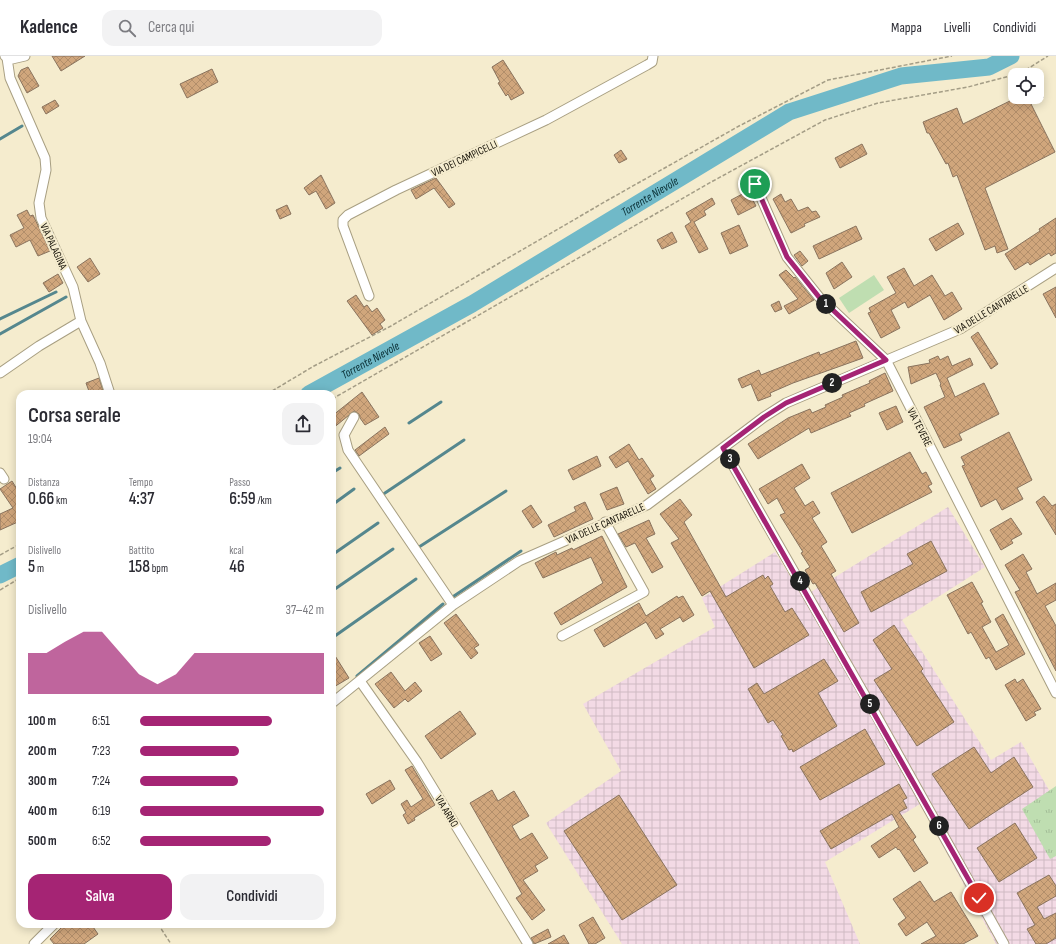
<!DOCTYPE html>
<html lang="it">
<meta charset="utf-8">
<style>
:root{--surface:#fff;--page:#f2f2f3;--text:#2b2b33;--muted:#7c7c81;--line:#e1e1e2;--accent:#a52474}
body{margin:0;font-family:"Sofia Sans Condensed",sans-serif;background:var(--page);color:var(--text);height:100vh;display:flex;flex-direction:column;font-size:15px;white-space:nowrap}
*{box-sizing:border-box;margin:0}
p{font-size:13px;color:var(--muted)}
.icon{flex:none;width:22px;height:22px;fill:none;stroke:currentColor;stroke-width:2;stroke-linecap:round;stroke-linejoin:round}
.map{position:relative;flex:1;overflow:hidden}
.details{position:absolute;left:16px;top:334px;width:320px;height:538px;display:flex;flex-direction:column;background:var(--surface);border-radius:12px;box-shadow:0 2px 10px #0003}
.details>*{flex:none}
.controls{position:absolute;left:1008px;top:12px;display:grid;gap:8px}
.controls a{display:grid;place-items:center;width:36px;height:36px;border-radius:8px;background:var(--surface);box-shadow:0 2px 10px #0003;font-size:20px}
.pin{position:absolute;display:grid;place-items:center;width:34px;height:34px;color:#fff;margin:-17px;border:2px solid #fff;border-radius:50%;box-shadow:0 1px 4px #0007}
.km{position:absolute;width:20px;height:20px;margin:-10px;border-radius:50%;background:#222;color:#fff;font-size:11px;line-height:20px;text-align:center}
.round{display:grid;place-items:center;flex:none;width:42px;height:42px;border-radius:12px;background:var(--page)}
.head{display:flex;align-items:center;justify-content:space-between;height:68px;padding:0 12px}
h1{font-size:22px;font-weight:600;line-height:30px}
.metrics{display:grid;grid-template-columns:repeat(3,1fr);gap:6px;height:68px;padding:4px 12px}
.metrics div{display:grid;align-content:center}
.metrics b{font-size:17px;font-weight:600}
.metrics small{font-size:11px;font-weight:400}
.metrics p{font-size:11px}
.chart{height:112px;padding:8px 12px}
.chart p{display:flex;justify-content:space-between}
.chart svg{width:100%;height:72px;margin-top:4px;fill:var(--accent);opacity:.7}
.cta{display:flex;gap:8px;margin-top:auto;padding:8px 12px}
.cta a{flex:1;height:46px;border-radius:12px;background:var(--accent);color:#fff;font-size:16px;font-weight:600;line-height:46px;text-align:center}
.cta a+a{background:var(--page);color:var(--text)}
ul{padding:0 12px;list-style:none;font-size:13px}
li{display:grid;grid-template-columns:64px 48px 1fr;align-items:center;height:30px}
li i{height:10px;border-radius:5px;background:var(--accent)}
header{display:flex;align-items:center;gap:24px;box-sizing:border-box;height:56px;padding:0 20px;background:var(--surface);border-bottom:1px solid var(--line)}
header strong{font-size:19px}
nav{display:flex;gap:22px;margin-inline-start:auto;font-size:14px}
.search{width:280px;height:36px;background:var(--page);display:flex;align-items:center;gap:10px;box-sizing:border-box;padding:0 14px;border-radius:12px;color:var(--muted);font-size:15px}
.map>svg:first-child{display:block}
.industrial{fill:url(#industrial-grid)}
.grass{fill:url(#grass-tufts)}
.garden{fill:#bfdeb1}
.lines{fill:none;stroke-linecap:round;stroke-linejoin:round}
.stream{stroke:#55878e;stroke-width:3}
.river{stroke:#70b9c8;stroke-width:17}
.building{fill:url(#building-cross-hatch);stroke:#89735e}
.street-casing{stroke:#a89f82;stroke-width:11}
.path{stroke:#a49d86;stroke-width:1.5;stroke-dasharray:4 2;stroke-linecap:butt}
.street{stroke:#fff;stroke-width:9}
.route-casing{stroke:#fff;stroke-width:8}
.route{stroke:#a52474;stroke-width:5}
.labels{text-anchor:middle;stroke-width:4;stroke-linejoin:round;paint-order:stroke}
.street-label{font-size:11px;fill:#161208;stroke:#f5ecce}
.water-label{font-size:12px;font-style:italic;fill:#0a2f35;stroke:#f5ecce}
</style>
<header>
<strong>Kadence</strong>
<div class="search"><svg class="icon" aria-label="search" viewBox="0 0 24 24"><circle cx="10" cy="10" r="6"/><path d="M15 15l6 6"/></svg>Cerca qui</div>
<nav><a>Mappa</a><a>Livelli</a><a>Condividi</a></nav>
</header>
<div class="map">
<svg width="1056" height="888" viewBox="0 0 1056 888">
<defs>
<pattern id="industrial-grid" width="8" height="8" patternUnits="userSpaceOnUse"><rect width="8" height="8" fill="#f3dae5"/><path d="M0 4h8M4 0v8" fill="none" stroke="#d0bac3"/></pattern>
<pattern id="grass-tufts" width="24" height="20" patternUnits="userSpaceOnUse"><rect width="24" height="20" fill="#bfdeb1"/><path d="M3 7l-1-3M5 7V3M7 7l1-3M15 17l-1-3M17 17v-4M19 17l1-3" fill="none" stroke="#a3bd97"/></pattern>
<pattern id="building-cross-hatch" width="8" height="8" patternUnits="userSpaceOnUse"><rect width="8" height="8" fill="#d0a67c"/><path d="M0 0l8 8M0 8l8-8" fill="none" stroke="#b28e6a"/></pattern>
</defs>
<rect width="100%" height="100%" fill="#f5ecce"/>
<path class="industrial" d="M948,451L985,511L902,564L991,704L1021,686L1056,746V888H996L920,748L825,806L860,888H622L546,767L621,715L583,648L715,571L702,542L775,496L803,541Z"/>
<path class="grass" d="M1056,730V800L1050,803L1022,753Z"/>
<path class="garden" d="M874,219L884,234L849,257L839,242Z"/>
<g class="lines">
<path class="stream" d="M0,83L22,70
M0,263L56,236
M0,278L66,241
M409,367L441,346
M332,382L334,381
M332,417L340,412
M382,439L464,384
M332,449L354,433
M419,491L506,435
M332,499L378,467
M332,535L393,493
M454,540L521,495
M332,582L416,523
M357,620L443,548"/>
<g class="river">
<path id="s1" d="M309,338L472,248L789,56L901,20L989,11L1011,0"/>
<path d="M0,519L20,509"/>
</g>
</g>
<path class="building" d="M52,0H85L61,15Z
M503,4L524,37L511,44L508,38L506,40L498,27L500,26L492,11Z
M28,11L39,30L27,37L18,20L21,14Z
M212,13L218,26L187,42L180,28Z
M1018,41H1044L1031,48L1055,96L985,132L1008,193L997,197L995,190L985,194L957,119L953,121L948,107L946,108L929,77H927L923,66L957,52L963,68Z
M55,44L59,50L46,58L42,51Z
M862,88L867,98L840,112L835,102Z
M621,94L627,103L619,107L614,99Z
M321,119L335,147L326,153L316,135L309,139L304,132Z
M436,122L455,148L449,152L434,132L416,143L411,134Z
M748,135L756,150L738,159L731,144Z
M781,138L785,146L791,143L798,155L808,151L812,156L816,155L820,161L804,168L805,170L791,177L773,143Z
M712,142L715,148L704,155L706,159L694,166L708,193L699,197L685,170L691,166L686,157Z
M287,149L291,158L280,163L276,154Z
M27,154L30,160L33,159L50,195L38,200L30,184L16,191L10,179L24,172L17,159Z
M1056,162V197L1051,200L1049,197L1030,209L1028,206L1015,214L1005,198L1040,175L1039,173Z
M958,167L964,178L936,195L929,183Z
M739,169L748,190L730,198L721,177Z
M856,170L862,183L819,203L813,190Z
M672,176L677,186L662,193L657,184Z
M800,195L808,205L802,210L794,199Z
M90,202L100,218L88,226L77,211Z
M842,206L852,221L834,233L826,217Z
M904,212L914,230L932,219L945,240L952,236L962,253L944,264L930,239L908,252L905,246L891,254L900,272L881,282L868,257L871,256L869,252L896,237L887,221Z
M786,214L794,222L795,221L814,244L789,258L784,250L798,243L779,219Z
M58,218L63,227L49,236L43,227Z
M1056,231V262L1043,238Z
M356,239L364,251L367,249L372,256L377,252L385,264L380,268L383,272L372,279L347,245Z
M779,245L782,253L775,256L771,249Z
M978,276L998,308L991,313L971,281Z
M856,285L863,302L793,327L770,337L771,340L758,345L751,328L742,332L738,323L759,314L761,319L819,296L820,299Z
M938,300L940,304L948,300L952,310L970,302L973,309L947,322L955,341L984,327L999,358L959,378L962,384L944,392L924,351L945,341L940,329L941,328L936,317L911,328L908,311L930,307L929,304Z
M885,317L893,335L864,348L865,350L849,357L851,360L811,377L809,372L758,403L748,388L788,362L810,353L812,357L826,351L825,349L843,341L842,339L870,327L869,325Z
M99,322L104,338H90L86,327Z
M362,336L379,361L365,369L360,362L359,358L354,355L332,373V360Z
M896,350L903,366L887,374L879,357Z
M385,371L389,378L359,400L355,394Z
M1009,376L1032,424L1017,432L1023,443L1002,454L996,443L981,451L962,410L965,409L961,401Z
M629,388L639,404L642,402L654,420L650,423L656,433L648,438L628,405L616,412L609,401Z
M910,396L922,418L926,416L932,428L928,430L932,436L852,477L831,437Z
M597,400L601,410L573,424L568,414Z
M802,408L810,422L794,432L805,450L813,445L820,457L812,462L827,486L821,490L836,515L831,518L859,567L844,576L815,527L813,528L805,514L810,511L801,497L803,496L780,459L785,457L777,442L768,448L759,433Z
M12,425L20,438V465L0,474V458L13,452L0,433Z
M617,431L624,448L607,454L600,438Z
M1044,440L1052,450L1056,448V479L1036,446Z
M680,443L692,459L684,466L726,541L763,519L765,523L768,520L773,528L770,530L785,556L792,552L809,579L754,612L710,535L702,540L671,487L679,483L660,458Z
M585,446L593,463L554,481L548,469L576,455L574,451Z
M531,449L542,466L533,472L522,455Z
M1011,462L1022,478L1011,484L1013,487L1001,494L990,474Z
M649,464L655,478L646,482L663,511L652,517L635,487L626,491L618,478Z
M602,480L627,531L561,569L554,557L603,527L591,501L543,522L535,507L556,496L557,499L572,492L573,494Z
M931,485L947,515L871,556L861,536L913,508L907,498Z
M1023,498L1032,513L1026,516L1037,538L1056,527V544L1045,550L1056,570V615L1015,536L1020,534L1005,509Z
M972,526L983,546L981,547L991,566L982,571L996,596L1009,589L995,563L1003,558L1025,598L996,614L989,601L986,603L971,576L968,578L947,539Z
M677,540L678,542L683,540L694,559L683,566L680,561L660,573L664,578L656,583L646,566L604,591L594,574L639,547L646,560Z
M456,558L479,589L474,592L478,597L471,603L444,567Z
M894,569L923,613L921,615L954,666L917,690L874,624L892,613L873,584Z
M430,580L442,598L431,605L419,587Z
M332,595L349,622L332,632Z
M824,603L838,625L818,637L837,670L793,696L792,693L789,694L781,680L783,679L773,664L768,667L748,633L757,627L764,638Z
M391,616L405,635L415,626L422,635L408,646L405,643L394,652L375,628Z
M1015,623L1017,627L1023,623L1041,653L1034,656L1036,659L1026,665L1005,629Z
M460,655L476,678L441,703L425,680Z
M865,673L885,708L820,744L800,711Z
M974,691L991,717L1014,701L1033,731L969,773L932,718Z
M412,710L435,749L414,762L415,764L408,768L403,759L406,757L401,748L407,744L411,751L423,743L405,714Z
M390,724L395,733L372,748L366,738Z
M899,728L907,742L903,744L907,752L899,756L916,781L913,784L928,807L914,816L899,793L898,794L896,791L879,802L871,790L899,771L892,758L831,793L820,775Z
M492,734L498,745L514,735L529,760L512,770L520,784L532,777L548,802L535,810L538,815L523,824L545,854L532,864L516,842L522,838L470,747Z
M619,739L677,829L622,864L564,775Z
M1015,767L1037,802L999,826L977,792Z
M1049,819L1056,830V840L1037,851L1044,863L1056,857V882L1046,888H1036L1027,873L1035,869L1017,837Z
M920,825L934,846L951,836L978,880L963,888H921L936,880L927,866L906,880L898,868L906,862L893,843Z
M593,861L605,882L595,888H589L579,869Z
M65,868H91L98,878L84,888H54L50,883Z
M548,873L551,881L534,888L531,882Z
M564,879L569,888H548Z"/>
<g class="lines">
<defs>
<path id="street" d="M5,0L12,3L25,0
M7,2L10,22L45,102L46,114L39,147L41,162L73,231L81,265L100,307L110,338
M755,128L787,201L819,241L886,304L1056,637
M369,240L343,170V164L348,159L396,134L546,64L647,9L652,6L653,0
M0,317L39,290L81,265
M354,361L344,379L348,394L453,549
M723,392L871,650L1004,888
M0,417L4,423
M562,580L644,536L605,466
M360,625L417,706L528,888
M332,647L453,549L519,505L647,449L764,361L786,347L960,273L1056,212
M34,888L54,868"/>
</defs>
<use href="#street" class="street-casing"/>
<path class="path" d="M267,338L314,310L391,270L608,144L739,70L828,24L952,0
M332,343L713,125L825,64L878,47L968,31L1021,17L1048,0
M0,499L20,488
M0,534L20,522
M158,868L171,888"/>
<use href="#street" class="street"/>
</g>
<g class="lines">
<defs>
<path id="route" d="M755,128L787,201L819,241L886,304L786,347L764,361L723,392L979,842"/>
</defs>
<use href="#route" class="route-casing"/>
<use href="#route" class="route"/>
</g>
<g class="labels">
<g class="street-label">
<text transform="translate(464 102) rotate(-25)" y="4">VIA DEI CAMPICELLI</text>
<text transform="translate(54 190) rotate(65)" y="4">VIA PALAGINA</text>
<text transform="translate(991 253) rotate(-31)" y="4">VIA DELLE CANTARELLE</text>
<text transform="translate(920 371) rotate(63)" y="4">VIA TEVERE</text>
<text transform="translate(605 467) rotate(-24)" y="4">VIA DELLE CANTARELLE</text>
<text transform="translate(447 755) rotate(59)" y="4">VIA ARNO</text>
</g>
<g class="water-label">
<text dy="4" stroke="none"><textPath href="#s1" startOffset="394">Torrente Nievole</textPath></text>
<text dy="4" stroke="none"><textPath href="#s1" startOffset="70">Torrente Nievole</textPath></text>
</g>
</g>
</svg>
<div class="controls">
<a><svg class="icon" aria-label="locate" viewBox="0 0 24 24"><circle cx="12" cy="12" r="6"/><path d="M12 2v4M12 18v4M2 12h4M18 12h4"/></svg></a>
</div>
<div class="pin" style="left:755px;top:128px;background:#1e9e55"><svg class="icon" aria-label="arrive" viewBox="0 0 24 24"><path d="M6 21V4h12l-3 4 3 4H6"/></svg></div>
<div class="pin" style="left:979px;top:842px;background:#d93025"><svg class="icon" aria-label="check" viewBox="0 0 24 24"><path d="M5 12l5 5 9-10"/></svg></div>
<b class="km" style="left:826px;top:248px">1</b>
<b class="km" style="left:832px;top:327px">2</b>
<b class="km" style="left:730px;top:403px">3</b>
<b class="km" style="left:800px;top:525px">4</b>
<b class="km" style="left:870px;top:648px">5</b>
<b class="km" style="left:939px;top:770px">6</b>
<section class="details">
<div class="head"><div><h1>Corsa serale</h1><p>19:04</p></div><a class="round"><svg class="icon" aria-label="share" viewBox="0 0 24 24"><path d="M12 15V3M7 8l5-5 5 5M5 13v7h14v-7"/></svg></a></div>
<div class="metrics">
<div><p>Distanza</p><b>0.66<small> km</small></b></div>
<div><p>Tempo</p><b>4:37</b></div>
<div><p>Passo</p><b>6:59<small> /km</small></b></div>
</div>
<div class="metrics">
<div><p>Dislivello</p><b>5<small> m</small></b></div>
<div><p>Battito</p><b>158<small> bpm</small></b></div>
<div><p>kcal</p><b>46</b></div>
</div>
<div class="chart"><p><span>Dislivello</span>37–42 m</p>
<svg viewBox="0 0 160 44" preserveAspectRatio="none"><path d="M0 44V19L10 19L20 12L30 6L40 6L50 19L60 32L70 38L80 32L90 19L100 19L110 19L120 19L130 19L140 19L150 19L160 19V44z"/></svg>
</div>
<ul>
<li><b>100 m</b>6:51<i style="width:72%"></i></li>
<li><b>200 m</b>7:23<i style="width:54%"></i></li>
<li><b>300 m</b>7:24<i style="width:53%"></i></li>
<li><b>400 m</b>6:19<i style="width:100%"></i></li>
<li><b>500 m</b>6:52<i style="width:71%"></i></li>
</ul>
<div class="cta"><a>Salva</a><a>Condividi</a></div>
</section>
</div>
